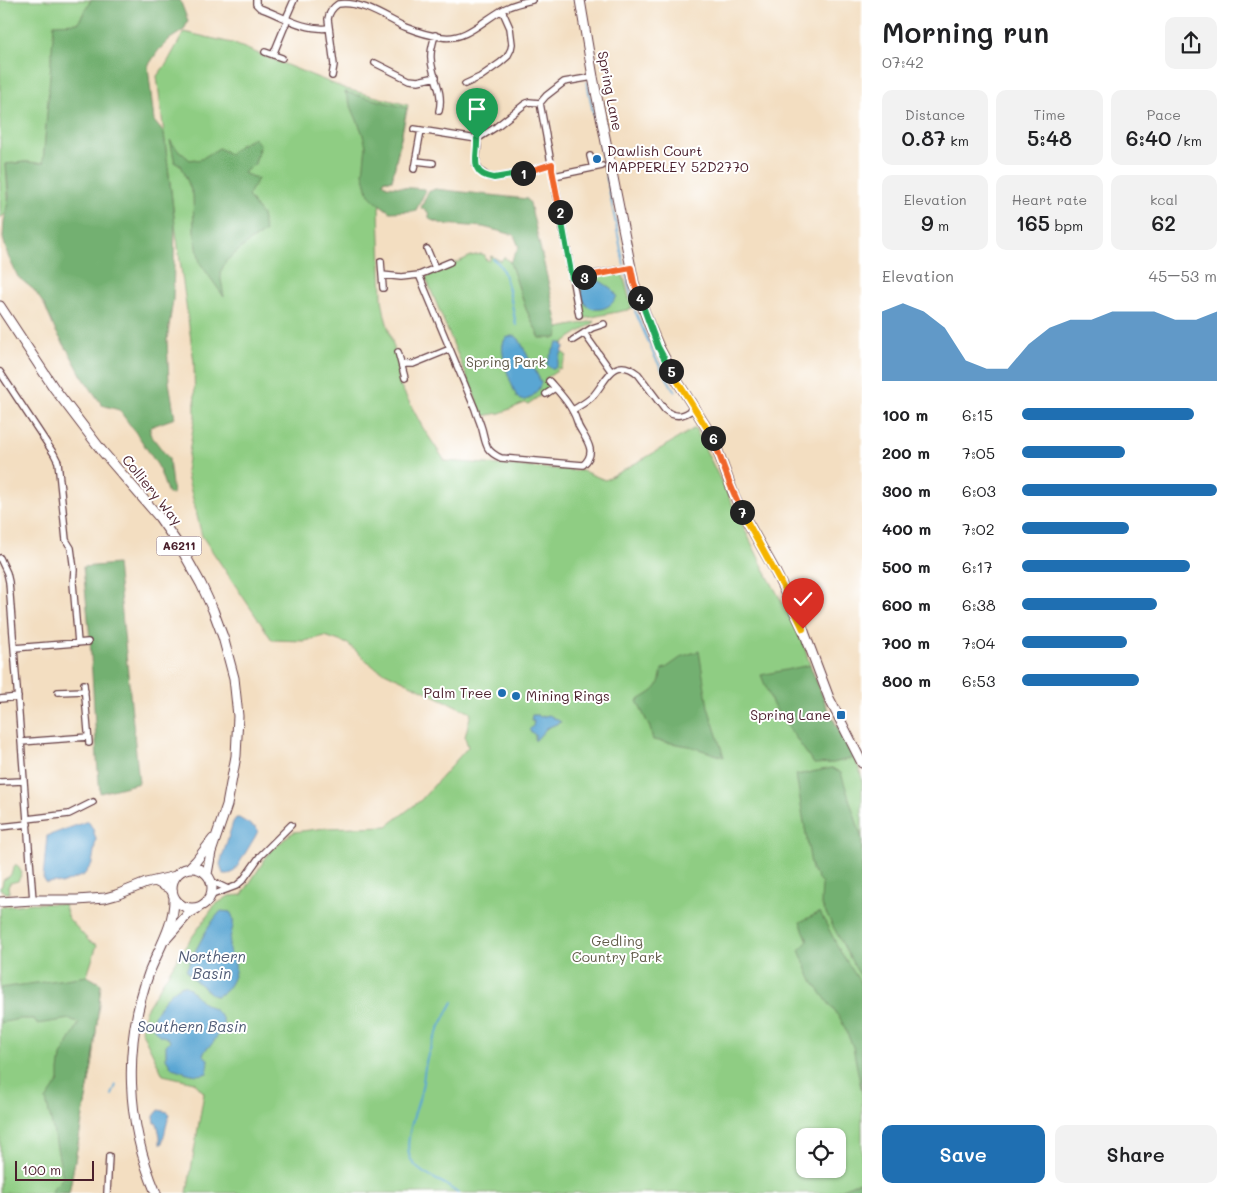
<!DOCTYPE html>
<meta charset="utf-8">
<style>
:root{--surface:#fff;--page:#f2f2f2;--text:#202124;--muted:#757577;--accent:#1f6fb2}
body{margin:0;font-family:Mali,sans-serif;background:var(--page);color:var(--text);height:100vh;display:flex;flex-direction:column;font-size:19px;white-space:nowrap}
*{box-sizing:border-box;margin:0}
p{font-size:16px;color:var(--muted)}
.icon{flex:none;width:28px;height:28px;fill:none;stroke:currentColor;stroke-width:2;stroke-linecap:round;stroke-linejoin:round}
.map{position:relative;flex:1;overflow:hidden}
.panel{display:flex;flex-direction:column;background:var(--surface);width:375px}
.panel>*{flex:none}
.tools{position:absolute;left:796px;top:1128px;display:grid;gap:10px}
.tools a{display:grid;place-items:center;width:50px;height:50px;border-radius:10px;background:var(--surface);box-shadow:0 1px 4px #0004;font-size:25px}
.scale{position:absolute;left:15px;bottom:12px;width:79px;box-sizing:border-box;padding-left:5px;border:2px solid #4a1f2b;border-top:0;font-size:14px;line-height:18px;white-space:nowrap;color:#4a1f2b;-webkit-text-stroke:4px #fff;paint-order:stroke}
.pin{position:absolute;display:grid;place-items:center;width:42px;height:42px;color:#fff;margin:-51px -21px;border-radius:50% 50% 50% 0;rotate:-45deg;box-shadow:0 0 5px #0007}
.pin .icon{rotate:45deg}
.km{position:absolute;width:25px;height:25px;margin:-12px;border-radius:50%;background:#222;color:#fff;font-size:14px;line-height:25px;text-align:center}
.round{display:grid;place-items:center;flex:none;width:52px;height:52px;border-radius:10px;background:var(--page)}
.summary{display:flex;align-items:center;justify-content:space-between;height:85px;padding:0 20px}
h1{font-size:28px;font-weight:600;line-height:38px}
.metrics{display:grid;grid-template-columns:repeat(3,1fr);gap:8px;height:85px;padding:5px 20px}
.metrics div{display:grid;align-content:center;border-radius:10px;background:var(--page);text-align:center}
.metrics b{font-size:21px;font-weight:600}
.metrics small{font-size:14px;font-weight:400}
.metrics p{font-size:14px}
.chart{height:140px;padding:10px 20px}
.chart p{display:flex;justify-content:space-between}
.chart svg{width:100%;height:90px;margin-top:5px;fill:var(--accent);opacity:.7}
.action{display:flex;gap:10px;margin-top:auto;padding:10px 20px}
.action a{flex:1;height:58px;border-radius:10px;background:var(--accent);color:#fff;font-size:20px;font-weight:600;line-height:58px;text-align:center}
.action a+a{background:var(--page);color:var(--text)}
ul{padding:0 20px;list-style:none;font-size:16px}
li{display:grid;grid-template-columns:80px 60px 1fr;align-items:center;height:38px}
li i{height:12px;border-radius:6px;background:var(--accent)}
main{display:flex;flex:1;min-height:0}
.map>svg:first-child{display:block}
.green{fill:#8fcd83;stroke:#6c7657;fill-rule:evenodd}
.forest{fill:#73b071;stroke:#5e684e}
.water{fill:#5aa6d3;stroke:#52627f}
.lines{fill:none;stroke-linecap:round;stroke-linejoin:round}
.stream{stroke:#5aa6d3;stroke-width:2}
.street-casing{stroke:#633c42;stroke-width:8}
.secondary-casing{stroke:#633c42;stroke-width:11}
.primary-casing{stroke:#633c42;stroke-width:11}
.street{stroke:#fff;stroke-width:5.5}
.secondary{stroke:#fff;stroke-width:9}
.primary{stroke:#fff;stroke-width:9}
.split-1-casing{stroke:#fff;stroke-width:10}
.split-2-casing{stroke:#fff;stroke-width:10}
.split-3-casing{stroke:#fff;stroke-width:10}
.split-4-casing{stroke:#fff;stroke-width:10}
.split-5-casing{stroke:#fff;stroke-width:10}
.split-6-casing{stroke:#fff;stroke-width:10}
.split-7-casing{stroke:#fff;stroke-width:10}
.split-8-casing{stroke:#fff;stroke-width:10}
.split-9-casing{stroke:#fff;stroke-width:10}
.split-1{stroke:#22a559;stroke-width:6}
.split-2{stroke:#f0652b;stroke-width:6}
.split-3{stroke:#22a559;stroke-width:6}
.split-4{stroke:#f0652b;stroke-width:6}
.split-5{stroke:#22a559;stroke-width:6}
.split-6{stroke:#f5b400;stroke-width:6}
.split-7{stroke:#f0652b;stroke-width:6}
.split-8{stroke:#f5b400;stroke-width:6}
.split-9{stroke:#f5b400;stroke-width:6}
.poi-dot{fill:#1f6fb2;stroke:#fff;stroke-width:2}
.labels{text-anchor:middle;stroke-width:4;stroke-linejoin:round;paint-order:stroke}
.shield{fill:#fff;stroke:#80626b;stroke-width:1}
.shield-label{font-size:12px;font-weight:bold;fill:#4a1f2b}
.street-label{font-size:14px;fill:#4a1f2b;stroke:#fff}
.poi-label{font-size:14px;fill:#4a1f2b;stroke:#fff;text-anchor:start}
.park-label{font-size:14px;fill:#625c4a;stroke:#fff}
.water-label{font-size:15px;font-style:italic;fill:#515c77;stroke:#fff}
</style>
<main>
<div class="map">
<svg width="862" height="1193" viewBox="0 0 862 1193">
<rect width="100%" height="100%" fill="#fff"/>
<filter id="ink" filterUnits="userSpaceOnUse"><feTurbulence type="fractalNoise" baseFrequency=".02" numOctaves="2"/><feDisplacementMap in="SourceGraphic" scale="10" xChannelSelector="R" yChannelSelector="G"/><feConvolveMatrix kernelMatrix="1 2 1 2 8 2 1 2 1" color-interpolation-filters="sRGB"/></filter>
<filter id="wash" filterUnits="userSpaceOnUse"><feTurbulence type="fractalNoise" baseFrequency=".0096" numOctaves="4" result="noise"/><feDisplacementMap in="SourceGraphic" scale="20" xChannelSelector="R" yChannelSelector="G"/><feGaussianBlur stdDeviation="1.12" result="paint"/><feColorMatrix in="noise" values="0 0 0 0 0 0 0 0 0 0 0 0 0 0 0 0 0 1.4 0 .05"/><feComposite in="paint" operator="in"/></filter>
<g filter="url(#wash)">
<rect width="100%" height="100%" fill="#f3dec1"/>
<path class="green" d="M0,0H91L78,23L48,109L43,163L25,162L6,164L9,211L0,218Z
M184,32L232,43L346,89L408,105L392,180H384L379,209L382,299L385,316L398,362L399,383L423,428L445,461L583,471L605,480L645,458L695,428L767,575L801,636L810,665L826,705L859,768L862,779V1193H187L204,1093L194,1082L163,1075L141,1030L145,1011L180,954L215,905L229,896L242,895L269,853L289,835L294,832L325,828L387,826L421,800L468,747L465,737L471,713L374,667L348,644L325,636L305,641L272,640L202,536L186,471L195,416L194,362L175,225L157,76L167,63ZM805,1136H838V1169H805Z
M481,254L485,255V259L489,261L491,256L501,261L504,257L510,262L526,309L540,338L559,330V328L594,321L595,322L571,337L563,343L564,347L562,352L567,356L560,369L558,368L556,370L557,371L545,379L549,387L544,393L528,404L525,403L500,413L483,416L426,278L428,276L471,256Z
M622,271L632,309L582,319L581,314H582L576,282L577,280Z
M15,865H17L22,873L18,881L10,883L8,887L9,891V893H6L0,889V887L2,886L3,880L10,876Z
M33,903L64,904L69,919L89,941L97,945L87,976L101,984L93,1060L69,1193H0V907Z"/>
<path class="forest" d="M91,0H180L188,21L184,30L170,39L158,51L148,66L154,121L164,133L175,225L173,300L167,340L169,382L175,418L150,427V434L169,459L173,494H168L158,466L139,437L119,410L102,405L82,376L70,354L55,330L45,306L34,290L18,277L8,256L3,238L4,221L9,197L6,164L25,162L43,163L54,24L78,23Z
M345,92L407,108L392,180H384L383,183L387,186L424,189L425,192L416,210L413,211L390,212L375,201L369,195L363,173L366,146L362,132Z
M254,138L260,145L255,164L243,173L258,179L248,196L262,215L265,232L250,241L226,261L220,273L224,297L200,263L194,232L193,195L181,165L175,163L170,140L176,148L190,160L195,159L198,161L219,148L229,154L240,145Z
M435,189L527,199L530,203L559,329L557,338H540L526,309L510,262L519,247L514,235L483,227L443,224L431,220L429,217L428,212L421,208L428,192Z
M117,564L139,783L100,793L97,759L90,639L83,567Z
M699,651L708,707L724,757L689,746L653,740L650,728L637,701C655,690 659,690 662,669L666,668L683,656Z
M810,665L826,705L853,758L833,763L814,764L773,705L761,675Z
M832,768L841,773L862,839V978L856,969L821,904L822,884L812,870L796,775Z
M820,912L840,951L862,985V1093L853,1047L841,1020L811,979L799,950L808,941L800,922Z
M87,976L101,984L93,1060L69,1193H51L53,1188L63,1178L55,1138L46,1100L59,1081V1071L61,1056L79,1023L70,1019L37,1024L34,1019H19L0,1023V988Z
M862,1180V1193H833L861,1181Z"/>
<path class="water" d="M600,281L612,289L617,296C608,316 577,314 582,286L591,282Z
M511,336H515L519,339L541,382C539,391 530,402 520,400L517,397C512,386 498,352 504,341C506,337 507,338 511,336Z
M557,343H562L564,347L556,367L554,369L550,368L547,365L548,360Z
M532,715H538L540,717L549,715L561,722L547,728L535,741V735L529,730L533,726L534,721H531Z
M236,818H239L256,828L258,831L255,837L234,872L229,874H223L220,864L233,822Z
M88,821L93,829L96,839L92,864L84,875L61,884L55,882L46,883L43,878L47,836Z
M221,911L230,912C238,922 229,934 229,946C228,953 233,957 235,964C238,974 226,997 214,996L193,979L186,970C196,950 206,927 221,911Z
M183,985L188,987L202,1002L216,1011L222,1018L224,1024L213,1043L206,1049L203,1055L208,1059L207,1073C196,1078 183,1071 172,1068L166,1058V1045L170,1041L168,1038L159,1035L153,1028C153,1025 152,1022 153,1019C155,1009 173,988 183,985Z
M159,1110L168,1112L170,1114C166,1124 165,1134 162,1144H160V1136L157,1123H155L154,1116Z"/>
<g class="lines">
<path class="stream" d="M587,82L595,122
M597,129L624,265
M493,259C495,260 497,262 499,264C508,275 513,311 516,325
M626,272L634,308
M635,311L655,357L675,392
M453,1002C443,1020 433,1038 427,1058C424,1068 424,1081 421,1092C417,1110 400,1147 413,1163C421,1174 434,1178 445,1184C449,1187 453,1190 458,1193
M112,1095L116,1085"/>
</g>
</g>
<g filter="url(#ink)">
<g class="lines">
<defs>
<path id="street" d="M256,0V4L260,8C282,16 305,31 329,28
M435,35C433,43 430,51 431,59C432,78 444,90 439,111
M265,52L282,58
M273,55L287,21V16L294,0
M375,63L409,80L418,81L436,77
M332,76L334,65L328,19C329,13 332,8 338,4C361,0 386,18 405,27C415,31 431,36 442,37C467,41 485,18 506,8C514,4 523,2 532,0
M465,84L480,77L500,63L507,57L511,49L512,44L510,28L502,10
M540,103L579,315
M414,129L477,139L496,127L525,104L529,102L540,103L546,96L564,82L593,77
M477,139L478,146L476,164L480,171L489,177L494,178L522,173L552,164
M590,156L593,168
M416,161L433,163
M414,169L421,130
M554,176L602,166
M427,249L435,268
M381,261L383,288
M382,275L401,277L419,275L450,262
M419,275L475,409C477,416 480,422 482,429C486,444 485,451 501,458L583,465C598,452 586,440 579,427C577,422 576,417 573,412C568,401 557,390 549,381
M572,278L631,268
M584,333L611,371
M573,340L592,328L604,324
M398,352L405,378
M402,364H413L450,349
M0,372L54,454L58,462L66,540L71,548L74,570L73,583L78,643
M546,394L555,388
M573,410C579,406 587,402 593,396C606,382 613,354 638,374L665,410C676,419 685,416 694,408
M0,558L7,573L9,582L33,900
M14,648L88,642
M84,684L89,743
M58,692L85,691
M0,699L18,697
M21,742L88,737
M0,782L24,781
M27,819L69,814L93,802
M0,827L28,824
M211,881L228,889
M212,895L236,886L243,880L260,856L291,825
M107,1193L109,1156"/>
<path id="secondary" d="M580,0L593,77L634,283L649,324L659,347L676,379L713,438L734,495L742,512L774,569L803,629L829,698L862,763
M155,881L172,890
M0,902L33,900H77L105,898L116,895L146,883L176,876"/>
<path id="primary" d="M0,306L54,388L102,451L159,517L182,550L201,584L213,610L223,637L234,678L238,716L236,756L227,805L211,852L207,874
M172 888a20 20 0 1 1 40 0a20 20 0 1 1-40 0Z
M189,868L196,861L213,839
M166,939L188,914L198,908
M156,1193C126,1123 123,1044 149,973C159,948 175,924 174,897"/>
</defs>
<use href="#street" class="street-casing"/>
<use href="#secondary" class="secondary-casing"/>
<use href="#primary" class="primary-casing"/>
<use href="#street" class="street"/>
<use href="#secondary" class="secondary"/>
<use href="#primary" class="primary"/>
</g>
</g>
<g class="lines" filter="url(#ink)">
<defs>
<path id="split-1" d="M477,139C478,157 468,174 494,178L523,173"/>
<path id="split-2" d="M523,173L552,164V170L560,212"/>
<path id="split-3" d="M560,212L572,278L584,277"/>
<path id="split-4" d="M584,277L631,268L634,283L640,298"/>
<path id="split-5" d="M640,298L658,347L671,371"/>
<path id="split-6" d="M671,371L713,438"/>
<path id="split-7" d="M713,438L730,484L742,512"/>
<path id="split-8" d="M742,512L780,581"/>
<path id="split-9" d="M780,581L803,629"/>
</defs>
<use href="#split-1" class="split-1-casing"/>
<use href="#split-2" class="split-2-casing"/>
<use href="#split-3" class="split-3-casing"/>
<use href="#split-4" class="split-4-casing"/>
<use href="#split-5" class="split-5-casing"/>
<use href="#split-6" class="split-6-casing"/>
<use href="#split-7" class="split-7-casing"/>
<use href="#split-8" class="split-8-casing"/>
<use href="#split-9" class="split-9-casing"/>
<use href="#split-1" class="split-1"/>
<use href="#split-2" class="split-2"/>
<use href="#split-3" class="split-3"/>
<use href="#split-4" class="split-4"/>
<use href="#split-5" class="split-5"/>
<use href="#split-6" class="split-6"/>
<use href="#split-7" class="split-7"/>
<use href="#split-8" class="split-8"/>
<use href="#split-9" class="split-9"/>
</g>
<g class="poi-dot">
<circle cx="597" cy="159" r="5"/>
<circle cx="502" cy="693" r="5"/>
<circle cx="516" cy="696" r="5"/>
<rect x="836" y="710" width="10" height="10" rx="2.5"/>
</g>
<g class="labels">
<rect class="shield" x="156.5" y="536.5" width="45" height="19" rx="4"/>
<g class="shield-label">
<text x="179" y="550">A6211</text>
</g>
<g class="street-label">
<text transform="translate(610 91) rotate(79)" y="5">Spring Lane</text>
<text transform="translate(152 490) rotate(51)" y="5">Colliery Way</text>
</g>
<g class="poi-label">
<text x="607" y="156">Dawlish Court<tspan x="607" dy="16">MAPPERLEY 52D2770</tspan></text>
<text x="492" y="698" text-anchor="end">Palm Tree</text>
<text x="526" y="701">Mining Rings</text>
<text x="831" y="720" text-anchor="end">Spring Lane</text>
</g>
<g class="park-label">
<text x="506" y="367">Spring Park</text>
<text x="617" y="946">Gedling<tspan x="617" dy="16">Country Park</tspan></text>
</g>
<g class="water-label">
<text x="212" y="962">Northern<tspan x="212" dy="17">Basin</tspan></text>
<text x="192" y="1032">Southern Basin</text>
</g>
</g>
</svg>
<div class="tools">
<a><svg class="icon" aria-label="locate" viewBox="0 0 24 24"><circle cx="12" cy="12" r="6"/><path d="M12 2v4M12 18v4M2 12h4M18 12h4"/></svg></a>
</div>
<div class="scale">100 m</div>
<div class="pin" style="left:477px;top:139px;background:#1e9e55"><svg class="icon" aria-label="arrive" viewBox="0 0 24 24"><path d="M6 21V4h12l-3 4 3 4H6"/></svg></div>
<div class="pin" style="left:803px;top:629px;background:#d93025"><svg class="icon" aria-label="check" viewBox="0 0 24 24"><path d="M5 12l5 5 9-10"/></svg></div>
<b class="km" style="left:523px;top:173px">1</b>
<b class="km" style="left:560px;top:212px">2</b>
<b class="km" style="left:584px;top:277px">3</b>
<b class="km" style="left:640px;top:298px">4</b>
<b class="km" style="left:671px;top:371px">5</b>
<b class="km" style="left:713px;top:438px">6</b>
<b class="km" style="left:742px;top:512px">7</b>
</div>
<section class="panel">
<div class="summary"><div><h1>Morning run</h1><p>07:42</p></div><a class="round"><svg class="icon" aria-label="share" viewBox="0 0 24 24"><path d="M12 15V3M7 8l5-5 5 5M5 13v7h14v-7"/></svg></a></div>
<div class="metrics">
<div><p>Distance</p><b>0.87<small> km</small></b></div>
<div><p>Time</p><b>5:48</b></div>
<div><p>Pace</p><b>6:40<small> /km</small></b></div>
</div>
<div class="metrics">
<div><p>Elevation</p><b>9<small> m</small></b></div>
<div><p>Heart rate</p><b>165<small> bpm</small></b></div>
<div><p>kcal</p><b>62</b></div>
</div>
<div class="chart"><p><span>Elevation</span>45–53 m</p>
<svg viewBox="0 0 160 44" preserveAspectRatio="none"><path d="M0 44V10L10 6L20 10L30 18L40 34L50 38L60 38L70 26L80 18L90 14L100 14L110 10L120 10L130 10L140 14L150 14L160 10V44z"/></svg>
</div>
<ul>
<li><b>100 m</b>6:15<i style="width:88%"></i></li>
<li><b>200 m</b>7:05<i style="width:53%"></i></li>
<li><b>300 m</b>6:03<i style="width:100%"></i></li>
<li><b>400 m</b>7:02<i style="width:55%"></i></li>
<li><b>500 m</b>6:17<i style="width:86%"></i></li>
<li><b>600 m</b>6:38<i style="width:69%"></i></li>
<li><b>700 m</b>7:04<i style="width:54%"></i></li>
<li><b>800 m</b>6:53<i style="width:60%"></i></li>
</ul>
<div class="action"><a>Save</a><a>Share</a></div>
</section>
</main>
